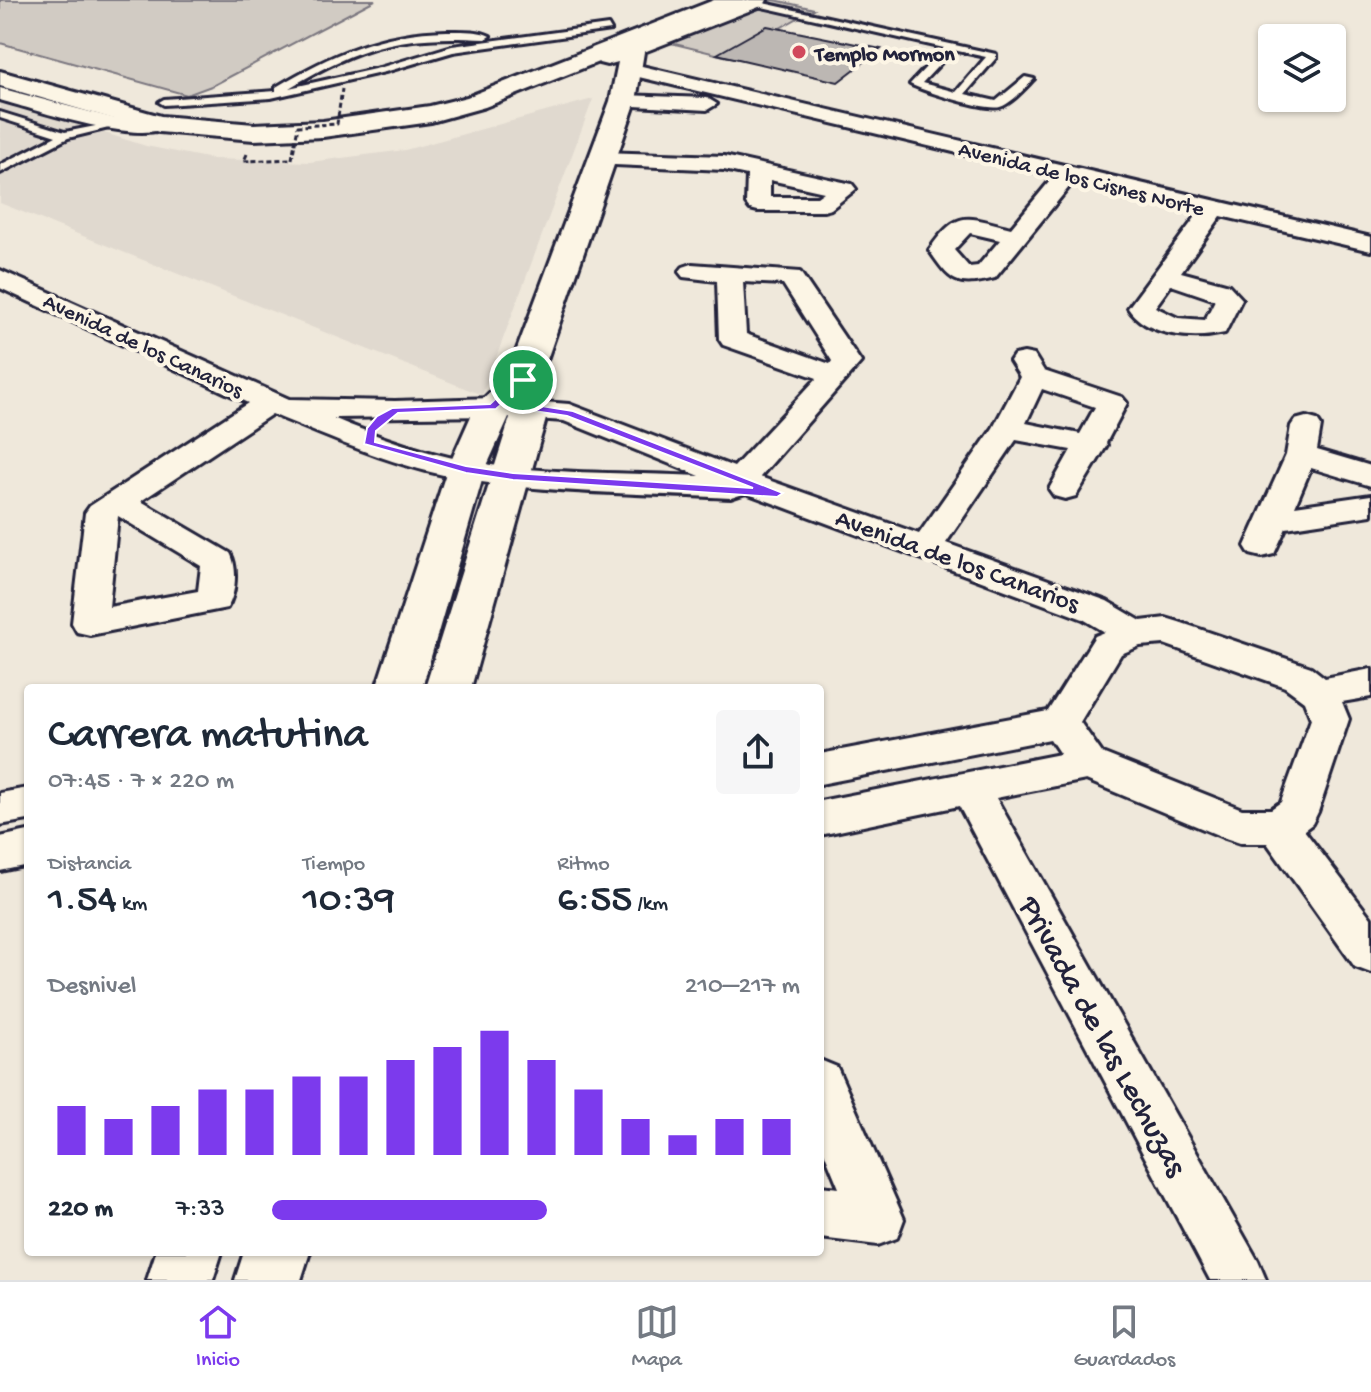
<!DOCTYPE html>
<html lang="es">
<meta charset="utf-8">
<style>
:root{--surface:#fff;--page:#f6f6f7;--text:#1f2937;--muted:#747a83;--line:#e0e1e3;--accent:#7c3aed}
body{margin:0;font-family:"Gochi Hand",sans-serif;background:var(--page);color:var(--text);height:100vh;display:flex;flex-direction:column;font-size:30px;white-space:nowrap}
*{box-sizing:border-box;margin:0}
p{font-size:26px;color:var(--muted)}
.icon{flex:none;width:44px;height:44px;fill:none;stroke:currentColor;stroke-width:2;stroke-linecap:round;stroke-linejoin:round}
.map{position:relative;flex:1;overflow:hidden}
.details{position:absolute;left:24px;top:684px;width:800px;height:572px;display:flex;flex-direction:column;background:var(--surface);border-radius:8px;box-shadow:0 2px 6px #0004}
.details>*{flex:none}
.controls{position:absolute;left:1258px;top:24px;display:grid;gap:16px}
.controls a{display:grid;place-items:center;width:88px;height:88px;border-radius:8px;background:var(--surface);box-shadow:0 2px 6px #0004;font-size:40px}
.pin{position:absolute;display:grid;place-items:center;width:68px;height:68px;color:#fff;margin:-34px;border:4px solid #fff;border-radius:50%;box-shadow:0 2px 8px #0007}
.round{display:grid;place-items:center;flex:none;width:84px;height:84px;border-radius:8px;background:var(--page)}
.headline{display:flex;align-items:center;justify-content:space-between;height:136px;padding:0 24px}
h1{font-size:44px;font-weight:600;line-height:60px}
.metrics{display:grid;grid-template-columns:repeat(3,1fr);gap:12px;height:136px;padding:8px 24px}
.metrics div{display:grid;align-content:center}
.metrics b{font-size:40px;font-weight:600}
.metrics small{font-size:22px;font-weight:400}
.metrics p{font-size:22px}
.chart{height:224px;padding:16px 24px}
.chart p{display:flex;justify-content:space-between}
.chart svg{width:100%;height:144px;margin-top:8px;stroke:var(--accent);stroke-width:6}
ul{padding:0 24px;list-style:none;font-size:26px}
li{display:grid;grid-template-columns:128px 96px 1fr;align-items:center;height:60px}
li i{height:20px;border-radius:10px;background:var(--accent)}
.menu{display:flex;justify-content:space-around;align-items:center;height:112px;border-top:2px solid var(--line);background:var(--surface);font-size:22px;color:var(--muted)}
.menu a{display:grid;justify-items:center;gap:4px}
.menu .active{color:var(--accent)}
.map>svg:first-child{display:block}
.built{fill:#e0d9cf}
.green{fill:#d1cbc3;stroke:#7a767f;stroke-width:2}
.building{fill:#bcb7b3;stroke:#22223b;stroke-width:2}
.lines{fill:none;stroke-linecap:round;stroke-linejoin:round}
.service-casing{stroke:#22223b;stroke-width:6}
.minor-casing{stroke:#22223b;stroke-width:6}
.secondary-casing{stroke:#22223b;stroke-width:6}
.primary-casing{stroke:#22223b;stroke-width:6}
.path{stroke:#22223b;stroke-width:3;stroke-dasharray:5 3;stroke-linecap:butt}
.service{fill:#fcf5e5;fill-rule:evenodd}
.minor{fill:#fcf5e5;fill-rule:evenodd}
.secondary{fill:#fcf5e5;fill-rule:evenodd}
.primary{fill:#fcf5e5;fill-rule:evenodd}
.path-bridge{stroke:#22223b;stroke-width:3;stroke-dasharray:5 3;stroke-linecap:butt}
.route{fill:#7c3aed;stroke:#fff;stroke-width:2;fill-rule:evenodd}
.poi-dot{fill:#d1495b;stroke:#fcf5e5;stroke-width:3}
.labels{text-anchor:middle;stroke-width:8;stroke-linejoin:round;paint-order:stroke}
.far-poi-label{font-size:22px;font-weight:bold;fill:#22223b;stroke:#fcf5e5;text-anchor:start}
.far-street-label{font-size:22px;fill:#22223b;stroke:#fcf5e5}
.street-label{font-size:26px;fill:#22223b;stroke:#fcf5e5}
.near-street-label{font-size:32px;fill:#22223b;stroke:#fcf5e5}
</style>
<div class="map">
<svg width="1371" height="1280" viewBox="0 0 1371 1280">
<rect width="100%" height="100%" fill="#efe8db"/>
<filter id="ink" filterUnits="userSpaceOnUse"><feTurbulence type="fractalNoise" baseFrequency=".0125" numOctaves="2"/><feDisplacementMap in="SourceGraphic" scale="16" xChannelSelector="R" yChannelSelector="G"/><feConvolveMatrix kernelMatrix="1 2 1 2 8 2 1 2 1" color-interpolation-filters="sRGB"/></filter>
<g filter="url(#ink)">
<path class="built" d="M593,99L482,395L0,203V100L146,146L212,159L310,162L405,150Z"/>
<path class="green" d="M0,0H375L214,85L187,95L0,43Z
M736,0H775L814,9L728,57L650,38Z"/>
<path class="building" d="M767,26L792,31L881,49L838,82L717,54Z"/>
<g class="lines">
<defs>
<path id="service" d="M750,0L996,54V58L965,94L996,101L1025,77L1034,79C1025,88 1012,103 1000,107C988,111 922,91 910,84L944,48L753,5ZM953,50L986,57L956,92L922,83Z
M608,25L611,30L453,52L385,72L271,98L164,105L159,102L164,99L276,91V87C331,54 382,32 447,31C460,31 479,30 490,36L485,39C402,34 360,45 289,88L379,68L452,46Z
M0,112L65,132L116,122L121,125L68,138L0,173V165L56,136L0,118Z"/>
<path id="minor" d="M629,63L1371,237V251L1221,216L1181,272L1229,285L1242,299L1225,333C1194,340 1147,337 1128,308L1200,211L1074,181L995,278C956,288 951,282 929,250C958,208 967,217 1011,228L1054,176L622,73L619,69L622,65ZM970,233L1000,240L978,266L969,267L954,250ZM1171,285L1215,300L1205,320L1178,318L1155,307Z
M0,88L116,119L159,118L170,124C149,149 30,108 0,100Z
M623,95L707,98L717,104L707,110L616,105L613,101Z
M601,152L724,156L852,184L856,189L831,209L823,211H758L750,209L746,204L747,175L724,170L593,164L590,159ZM770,180L824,192L817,197H770Z
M692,264L800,272L861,362L760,477L919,534L993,428L1020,377L1010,361L1014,355L1024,353L1034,355L1044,371L1122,397L1127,403L1106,443L1107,445L1076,496L1065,499L1054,496L1049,489L1071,450L1016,440L946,543L1107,601L1141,621L1166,618L1179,622L1311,667L1325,678L1371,669V697L1342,702L1349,719L1318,812L1312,824L1304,830L1371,918V973L1355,967L1267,843H1240L1225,838L1086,780L996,798L1258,1261L1266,1280H1210L959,806L820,835V801L1060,754L1050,739L820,784V754L1048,711L1095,636L1105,632L1083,619L746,493L731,498C644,493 555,494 469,480C400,469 335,440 272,414L141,501L230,553C238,567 236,595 227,608L90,635L77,632L72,623L85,513L90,506L248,403L0,288V270L289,399L395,401L493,398L569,404L734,467L817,378L723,345L719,339L717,281L683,277L679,272L683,267ZM743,282L783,284L832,361L830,364L746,334ZM1042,389L1095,407L1080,434L1026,423ZM493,416L564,421L700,476C625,472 541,475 467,461C421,452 376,436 333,418ZM118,516L201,566L198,591L109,607ZM1164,644L1285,687L1304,701L1311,719L1281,802L1271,809H1242L1102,753L1080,722L1121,654L1140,646Z
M1306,417L1317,420L1321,426L1317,450L1371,466V486L1311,468L1295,506L1371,495V515L1286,528L1274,554L1262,557L1250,554L1245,546L1286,455L1291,426L1295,420Z
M28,788V820L0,825V793Z
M28,831V865L0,871V837Z
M820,1060L837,1067L904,1219L897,1238L878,1245L820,1238V1186L839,1188L820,1142Z"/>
<path id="secondary" d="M736,0H767L764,5L644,52L636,101L540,380L549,408L471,688H425L513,408L485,470L422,688H376L447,470L475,407L507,376L610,101L618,62L607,65L599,63L595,58L599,53L622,44L626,35L634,33L643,36Z
M156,1252H222L213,1280H147Z
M244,1252H310L301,1280H235Z"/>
<path id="primary" d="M714,0H745L742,5L485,107L431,122L323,137L254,140L159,132L0,86V71L161,116L254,124L323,121L430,106L467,97Z"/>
</defs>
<use href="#service" class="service-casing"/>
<use href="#minor" class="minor-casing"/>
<use href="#secondary" class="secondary-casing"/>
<use href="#primary" class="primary-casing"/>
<path class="path" d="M247,154L244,161L292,159"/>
<use href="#service" class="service"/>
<use href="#minor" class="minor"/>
<use href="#secondary" class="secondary"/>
<use href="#primary" class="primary"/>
<path class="path-bridge" d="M292,159L298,126L337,124L342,89"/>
</g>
</g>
<path class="route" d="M519,377L528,380L536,405L573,411L783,493L777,497L513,480L466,473L364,444L367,428L377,416L392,408L490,404ZM520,388L527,410L567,416L753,488L513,473L466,466L375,442L376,431L398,413L496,409Z"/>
<circle class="poi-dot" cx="799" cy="52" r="8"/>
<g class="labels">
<g class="far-poi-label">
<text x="815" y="60">Templo Mormon</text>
</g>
<g class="far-street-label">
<text transform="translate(1082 177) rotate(14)" y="8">Avenida de los Cisnes Norte</text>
<text transform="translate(144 344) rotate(25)" y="8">Avenida de los Canarios</text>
</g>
<g class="street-label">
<text transform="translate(958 559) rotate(20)" y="9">Avenida de los Canarios</text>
</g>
<g class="near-street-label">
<text transform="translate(1105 1035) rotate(61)" y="11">Privada de las Lechuzas</text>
</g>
</g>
</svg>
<div class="controls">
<a><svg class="icon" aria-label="layers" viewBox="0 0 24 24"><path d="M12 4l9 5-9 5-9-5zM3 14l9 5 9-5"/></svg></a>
</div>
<div class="pin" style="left:523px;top:380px;background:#1e9e55"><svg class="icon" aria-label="arrive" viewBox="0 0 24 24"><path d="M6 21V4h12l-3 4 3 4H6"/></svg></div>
<section class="details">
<div class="headline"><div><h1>Carrera matutina</h1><p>07:45 · 7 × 220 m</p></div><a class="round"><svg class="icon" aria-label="share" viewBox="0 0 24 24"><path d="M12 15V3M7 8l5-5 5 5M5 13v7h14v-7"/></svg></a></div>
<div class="metrics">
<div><p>Distancia</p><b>1.54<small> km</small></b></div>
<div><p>Tiempo</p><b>10:39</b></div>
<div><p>Ritmo</p><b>6:55<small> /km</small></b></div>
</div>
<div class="chart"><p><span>Desnivel</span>210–217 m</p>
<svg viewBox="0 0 160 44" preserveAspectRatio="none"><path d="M5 44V29M15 44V33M25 44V29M35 44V24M45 44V24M55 44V20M65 44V20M75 44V15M85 44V11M95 44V6M105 44V15M115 44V24M125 44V33M135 44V38M145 44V33M155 44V33"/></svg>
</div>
<ul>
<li><b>220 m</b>7:33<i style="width:52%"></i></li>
</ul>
</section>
</div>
<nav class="menu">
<a class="active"><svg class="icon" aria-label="home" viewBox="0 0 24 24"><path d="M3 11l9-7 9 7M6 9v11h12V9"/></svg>Inicio</a>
<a><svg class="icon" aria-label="map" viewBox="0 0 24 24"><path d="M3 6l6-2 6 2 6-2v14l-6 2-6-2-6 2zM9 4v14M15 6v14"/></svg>Mapa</a>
<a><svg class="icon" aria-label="saved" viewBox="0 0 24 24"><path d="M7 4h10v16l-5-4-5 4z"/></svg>Guardados</a>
</nav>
